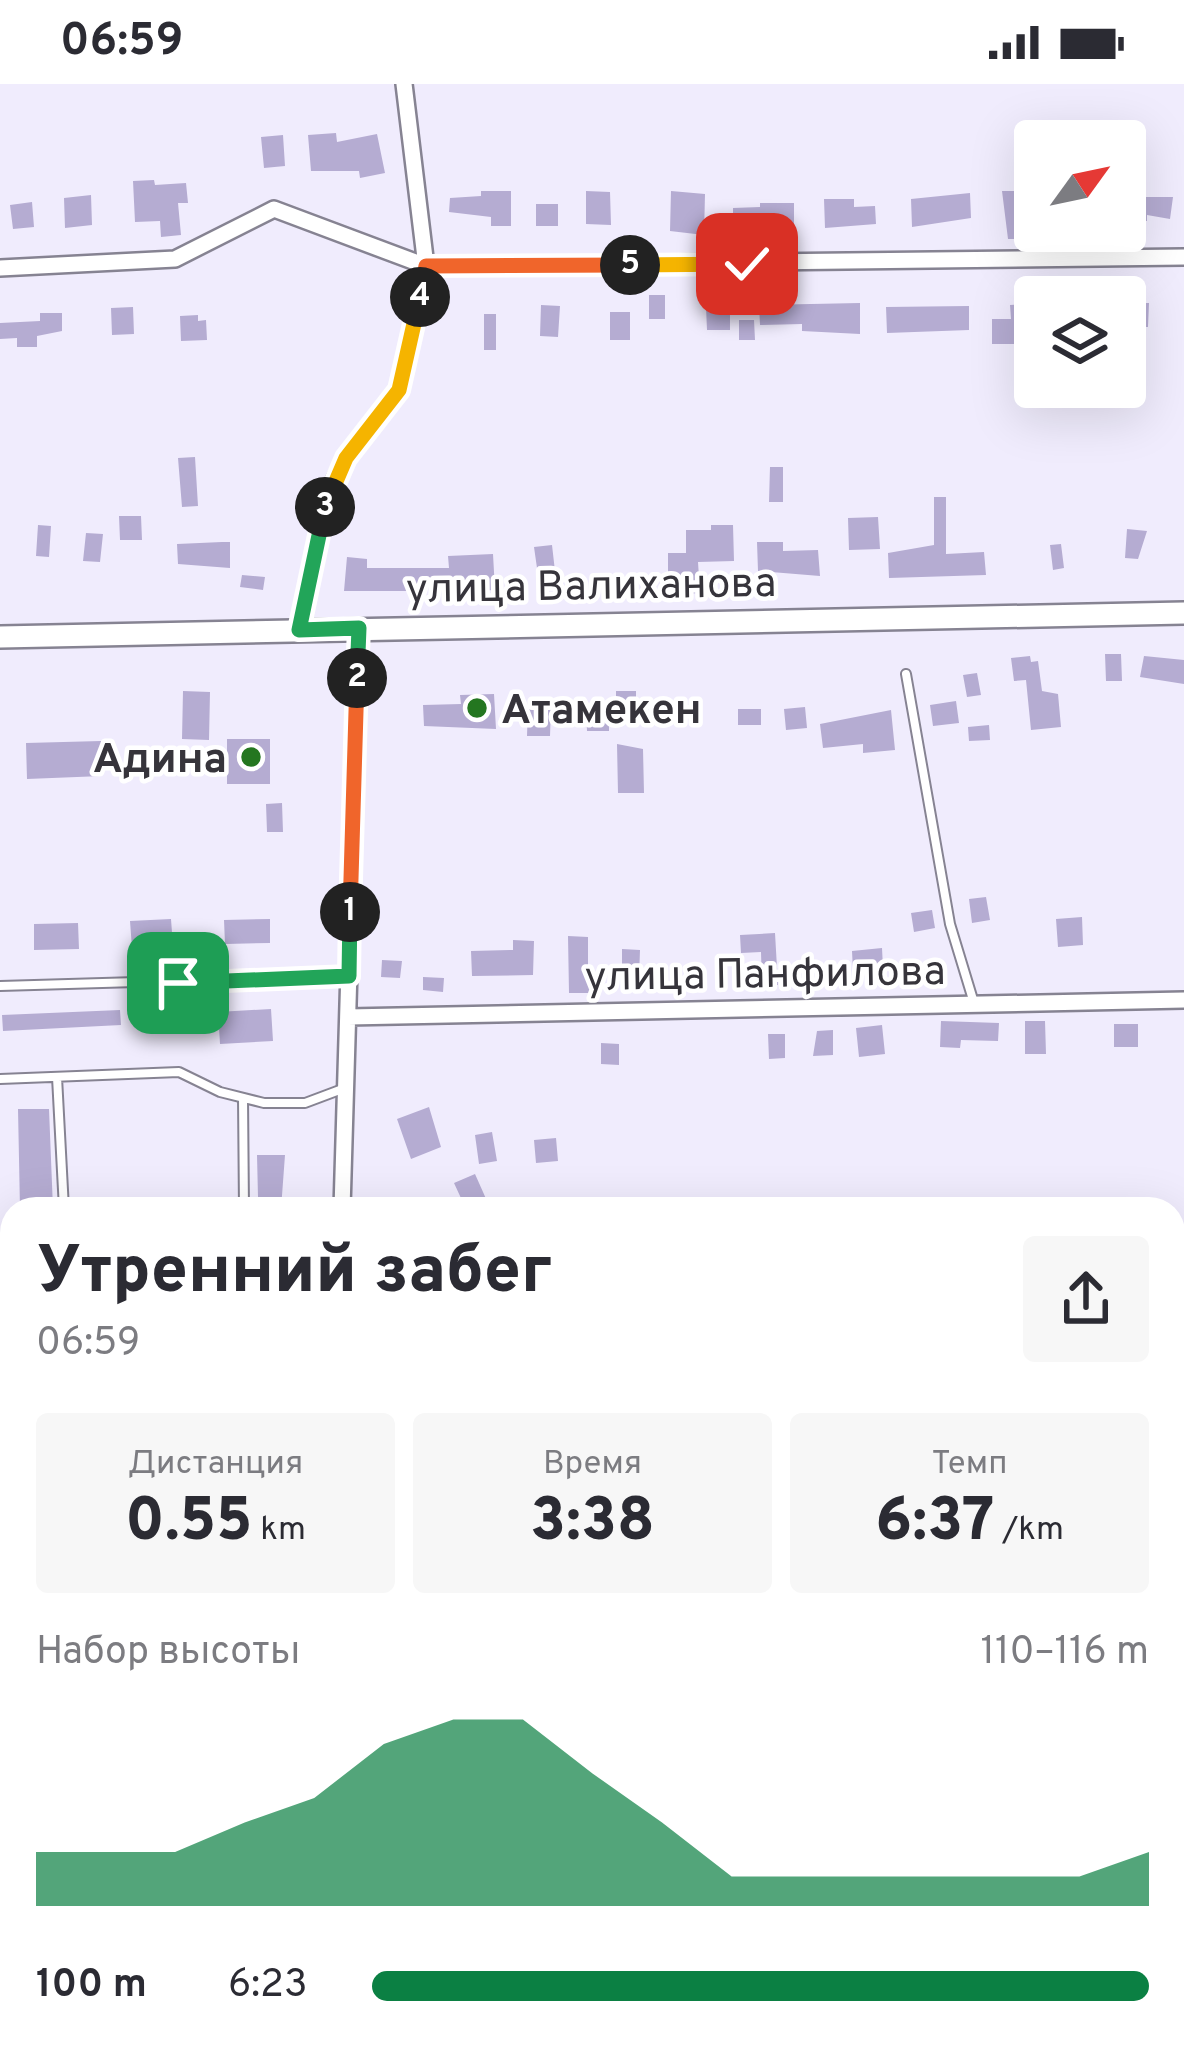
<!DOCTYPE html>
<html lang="ru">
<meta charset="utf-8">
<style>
:root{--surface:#fff;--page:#f7f7f7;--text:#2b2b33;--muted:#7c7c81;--accent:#0b8043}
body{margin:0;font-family:Overpass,sans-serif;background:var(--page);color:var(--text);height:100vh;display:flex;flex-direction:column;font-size:45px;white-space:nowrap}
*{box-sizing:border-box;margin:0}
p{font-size:39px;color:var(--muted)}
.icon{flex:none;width:66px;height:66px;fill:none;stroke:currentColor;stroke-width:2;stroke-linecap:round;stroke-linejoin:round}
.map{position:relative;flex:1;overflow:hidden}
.details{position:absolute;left:0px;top:1113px;width:1185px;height:861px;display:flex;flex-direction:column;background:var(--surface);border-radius:36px 36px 0 0;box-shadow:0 12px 48px #0002}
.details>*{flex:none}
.needle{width:78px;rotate:57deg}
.fabs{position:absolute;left:1014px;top:36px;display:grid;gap:24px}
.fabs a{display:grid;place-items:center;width:132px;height:132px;border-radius:12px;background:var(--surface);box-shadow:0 12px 48px #0002;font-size:60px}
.pin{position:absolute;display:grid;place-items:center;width:102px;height:102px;color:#fff;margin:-51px;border-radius:24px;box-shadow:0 6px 18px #0006}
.km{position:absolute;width:60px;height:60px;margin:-30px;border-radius:50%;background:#222;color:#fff;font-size:33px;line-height:60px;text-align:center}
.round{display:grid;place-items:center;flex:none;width:126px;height:126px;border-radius:12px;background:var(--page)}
.head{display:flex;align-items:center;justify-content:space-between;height:204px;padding:0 36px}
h1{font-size:66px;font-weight:800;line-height:90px}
.metrics{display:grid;grid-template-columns:repeat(3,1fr);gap:18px;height:204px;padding:12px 36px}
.metrics div{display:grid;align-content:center;border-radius:12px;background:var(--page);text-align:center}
.metrics b{font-size:60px;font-weight:800}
.metrics small{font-size:33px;font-weight:400}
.metrics p{font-size:33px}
.chart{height:336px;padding:24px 36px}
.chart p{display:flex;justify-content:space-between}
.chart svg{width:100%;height:216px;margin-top:12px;fill:var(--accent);opacity:.7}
ul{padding:0 36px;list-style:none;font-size:39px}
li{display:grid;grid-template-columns:192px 144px 1fr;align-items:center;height:90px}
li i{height:30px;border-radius:15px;background:var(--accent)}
.status{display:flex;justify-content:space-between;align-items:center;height:84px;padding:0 60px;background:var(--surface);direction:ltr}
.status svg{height:33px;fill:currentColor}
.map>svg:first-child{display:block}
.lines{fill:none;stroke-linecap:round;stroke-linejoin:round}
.stream{stroke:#809b7d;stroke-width:4.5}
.building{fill:#b5acd2}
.service-casing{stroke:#868392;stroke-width:12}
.minor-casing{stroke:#868392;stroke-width:20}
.secondary-casing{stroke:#868392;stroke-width:26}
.service{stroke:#fff;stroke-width:8}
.minor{stroke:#fff;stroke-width:15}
.secondary{stroke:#fff;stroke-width:21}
.split-1-casing{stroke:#fff;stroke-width:24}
.split-2-casing{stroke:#fff;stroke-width:24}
.split-3-casing{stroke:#fff;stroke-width:24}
.split-4-casing{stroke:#fff;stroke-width:24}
.split-5-casing{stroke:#fff;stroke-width:24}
.split-6-casing{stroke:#fff;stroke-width:24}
.split-1{stroke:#22a559;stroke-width:15}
.split-2{stroke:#f0652b;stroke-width:15}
.split-3{stroke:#22a559;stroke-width:15}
.split-4{stroke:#f5b400;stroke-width:15}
.split-5{stroke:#f0652b;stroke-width:15}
.split-6{stroke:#f5b400;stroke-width:15}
.poi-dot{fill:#247620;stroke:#fff;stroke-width:4.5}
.labels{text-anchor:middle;stroke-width:9;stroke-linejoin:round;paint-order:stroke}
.street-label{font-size:42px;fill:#36343b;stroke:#fff}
.poi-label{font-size:42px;font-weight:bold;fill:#36343b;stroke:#fff;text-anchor:start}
</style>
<div class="status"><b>06:59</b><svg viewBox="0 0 49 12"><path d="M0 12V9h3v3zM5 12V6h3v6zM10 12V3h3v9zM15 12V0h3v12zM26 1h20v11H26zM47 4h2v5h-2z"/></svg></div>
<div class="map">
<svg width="1184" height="1973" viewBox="0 0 1184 1973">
<rect width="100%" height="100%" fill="#f0ecfd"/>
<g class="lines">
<path class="stream" d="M1173,1480L1184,1475
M0,1857L12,1855"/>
</g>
<path class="building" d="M336,49L337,58L377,50L385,89L360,94L359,87H311L308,51Z
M283,51L285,82L264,84L261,53Z
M154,96L155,101L186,99L188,119H178L181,151L161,153L160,137L135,138L133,97Z
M481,107H511V142H491V133L449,128L450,114L481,112Z
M586,107L610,108L611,141L586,140Z
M671,107L705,110L704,151L670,147Z
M1002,107H1035V147H1023V155H1008Z
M970,109L971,134L912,143L911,115Z
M91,111L92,141L65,144L64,114Z
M1128,113H1173L1170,135L1147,131V137H1129Z
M824,115H854V123L875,122L876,140L825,144Z
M32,118L34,143L13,145L10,121Z
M760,119H794V140L746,139V145H733V124L760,123Z
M536,120H558V142H536Z
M1105,197H1126L1127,213H1105Z
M649,211H665V235H649Z
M860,219V250L802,247V240L760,241L759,221Z
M1129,219H1149L1148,243H1129Z
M1029,220L1030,242L1015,243V260H992V235H1011L1010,221Z
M541,221L560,222L558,253L540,252Z
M969,222V246L887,249L886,223Z
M133,223L134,250L112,251L111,224Z
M706,223H730V246H707Z
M610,228H630V256H610Z
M40,229H62V247L37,252V263H17V254L0,255V239L40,237Z
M484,230H496V266H484Z
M198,231V237L206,236L207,256L181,257L180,232Z
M739,236H754L755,256H739Z
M195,373L198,422L182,423L178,374Z
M770,383H783V418H769Z
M934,413H946V470L984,468L986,491L889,494L888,469L934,461Z
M119,432H141L142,456H120Z
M878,433L880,465L849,466L848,434Z
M38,441L51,442L49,473L36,472Z
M711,441H733L734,477L698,478L700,509L683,510L682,495H668V469H686V446H711Z
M1127,445L1147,447L1138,475L1125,474Z
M86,449L103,450L100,478L83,477Z
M222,458H230V484L178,480L177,460Z
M757,458H783V467L818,466L820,492L758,487Z
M1061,460L1064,484L1053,486L1050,461Z
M552,461L556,496L539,498L534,463Z
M493,470L495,506L450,508V496L424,495V507H344L347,473L367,475V484H449L448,472Z
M242,491L265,493L263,506L240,503Z
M1105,570H1121L1122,597H1106Z
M1030,572L1031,578L1038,577L1042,607L1058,610L1061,643L1031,646L1026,596L1014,597L1011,574Z
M1144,572L1184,576V600L1140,593Z
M977,589L981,611L967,613L963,591Z
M183,607L210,608L209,656L182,655Z
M616,607H636V635H609V647H587L586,624L616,623Z
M494,610L496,645L424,642L423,621L461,620L460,611Z
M956,617L959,639L933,642L930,621Z
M528,622L551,623L550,652H527Z
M805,623L807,644L786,646L784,625Z
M738,625H761V641H738Z
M891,626L895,666L863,669V660L823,664L820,640Z
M989,641L990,656L969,657L968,643Z
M227,655H270V700H227Z
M101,657L102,692L27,695L26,659Z
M617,660L643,665L644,709H618Z
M282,719L283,748H267L266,720Z
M986,813L990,836L972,839L969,815Z
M932,826L935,844L914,848L911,829Z
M1082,833L1083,861L1058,863L1056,835Z
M171,835L173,862L132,864L130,837Z
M270,835V859L225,860L224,836Z
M78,839L79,865L34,866V840Z
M775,849L778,901L762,902L761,868L741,869L740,851Z
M568,852L588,853V896L598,897V909H569Z
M513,856L534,857L533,891L472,892L471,867L513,866Z
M882,864L883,884L853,887L852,867Z
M622,865L640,866L639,894L622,893Z
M382,876L402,877L400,894L381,893Z
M423,893L444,894L443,908L423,906Z
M271,925L273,957L220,960L218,928Z
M120,926L121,941L3,947L2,931Z
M941,937L999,939L998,957L961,956L960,964L940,963Z
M1025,937H1045L1046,970H1025Z
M1114,940H1138V963H1114Z
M882,941L885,970L859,973L856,944Z
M833,946V971L813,972L817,947Z
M768,950H785V974L769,975Z
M601,959L619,960V981L601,980Z
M429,1023L441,1063L411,1075L397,1035Z
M18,1025H49L53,1125H20Z
M492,1048L497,1077L479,1080L475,1051Z
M556,1054L558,1077L536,1079L534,1056Z
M257,1071H285L281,1125H268V1113H258Z
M475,1090L487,1117L466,1125L454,1099Z"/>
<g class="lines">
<defs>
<path id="service" d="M906,590L950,840L974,919
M0,902L347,892
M57,993L64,1125
M0,995L179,988L220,1008L264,1019H305L345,1004
M243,1014L244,1125
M1173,1262H1184
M1173,1616L1184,1614
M587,1962L596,1973"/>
<path id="minor" d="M0,184L175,175L274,125L426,182L1184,173
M300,546L330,405L346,373L399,306L426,182L404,0
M348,933L1184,916
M342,1125L359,545
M1173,1907L1184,1905
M432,1962L436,1973"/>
<path id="secondary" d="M0,553L1184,529"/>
</defs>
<use href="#service" class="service-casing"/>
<use href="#minor" class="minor-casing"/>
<use href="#secondary" class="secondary-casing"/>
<use href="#service" class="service"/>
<use href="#minor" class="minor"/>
<use href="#secondary" class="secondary"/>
</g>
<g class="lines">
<defs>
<path id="split-1" d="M178,899L349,892L350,828"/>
<path id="split-2" d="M350,828L357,594"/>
<path id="split-3" d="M325,423L299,546L359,544L357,594"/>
<path id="split-4" d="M325,423L346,374L399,306L420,213"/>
<path id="split-5" d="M420,213L426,182L630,181"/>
<path id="split-6" d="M630,181L747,180"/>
</defs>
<use href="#split-1" class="split-1-casing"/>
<use href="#split-2" class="split-2-casing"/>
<use href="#split-3" class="split-3-casing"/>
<use href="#split-4" class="split-4-casing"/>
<use href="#split-5" class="split-5-casing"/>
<use href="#split-6" class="split-6-casing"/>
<use href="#split-1" class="split-1"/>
<use href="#split-2" class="split-2"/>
<use href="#split-3" class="split-3"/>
<use href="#split-4" class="split-4"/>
<use href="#split-5" class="split-5"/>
<use href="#split-6" class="split-6"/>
</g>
<g class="poi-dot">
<circle cx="477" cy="624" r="12"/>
<circle cx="251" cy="673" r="12"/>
</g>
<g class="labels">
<g class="street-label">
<text transform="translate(591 500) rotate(-1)" y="15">улица Валиханова</text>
<text transform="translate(765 888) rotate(-1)" y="15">улица Панфилова</text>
</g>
<g class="poi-label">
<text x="501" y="639">Атамекен</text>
<text x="227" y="688" text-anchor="end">Адина</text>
</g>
</g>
</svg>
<div class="fabs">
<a><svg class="needle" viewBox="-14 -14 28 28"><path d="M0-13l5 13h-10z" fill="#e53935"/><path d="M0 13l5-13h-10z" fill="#7c7c81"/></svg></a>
<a><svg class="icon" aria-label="layers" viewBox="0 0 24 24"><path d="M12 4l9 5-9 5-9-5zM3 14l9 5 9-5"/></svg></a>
</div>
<div class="pin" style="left:178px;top:899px;background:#1e9e55"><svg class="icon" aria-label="arrive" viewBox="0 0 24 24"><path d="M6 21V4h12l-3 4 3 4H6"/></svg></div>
<div class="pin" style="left:747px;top:180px;background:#d93025"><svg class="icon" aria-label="check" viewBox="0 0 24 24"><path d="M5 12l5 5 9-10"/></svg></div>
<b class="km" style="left:350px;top:828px">1</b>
<b class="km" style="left:357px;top:594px">2</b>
<b class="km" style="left:325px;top:423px">3</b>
<b class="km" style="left:420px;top:213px">4</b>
<b class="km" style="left:630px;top:181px">5</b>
<section class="details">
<div class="head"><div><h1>Утренний забег</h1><p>06:59</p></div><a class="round"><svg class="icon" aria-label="share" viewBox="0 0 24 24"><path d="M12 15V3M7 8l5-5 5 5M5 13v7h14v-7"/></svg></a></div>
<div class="metrics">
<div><p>Дистанция</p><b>0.55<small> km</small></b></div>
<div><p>Время</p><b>3:38</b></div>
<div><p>Темп</p><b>6:37<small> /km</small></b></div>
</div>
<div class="chart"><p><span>Набор высоты</span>110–116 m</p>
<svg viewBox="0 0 160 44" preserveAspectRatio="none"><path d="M0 44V33L10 33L20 33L30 27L40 22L50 11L60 6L70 6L80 17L90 27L100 38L110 38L120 38L130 38L140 38L150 38L160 33V44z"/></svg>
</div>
<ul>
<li><b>100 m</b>6:23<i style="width:100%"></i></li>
</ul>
</section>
</div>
